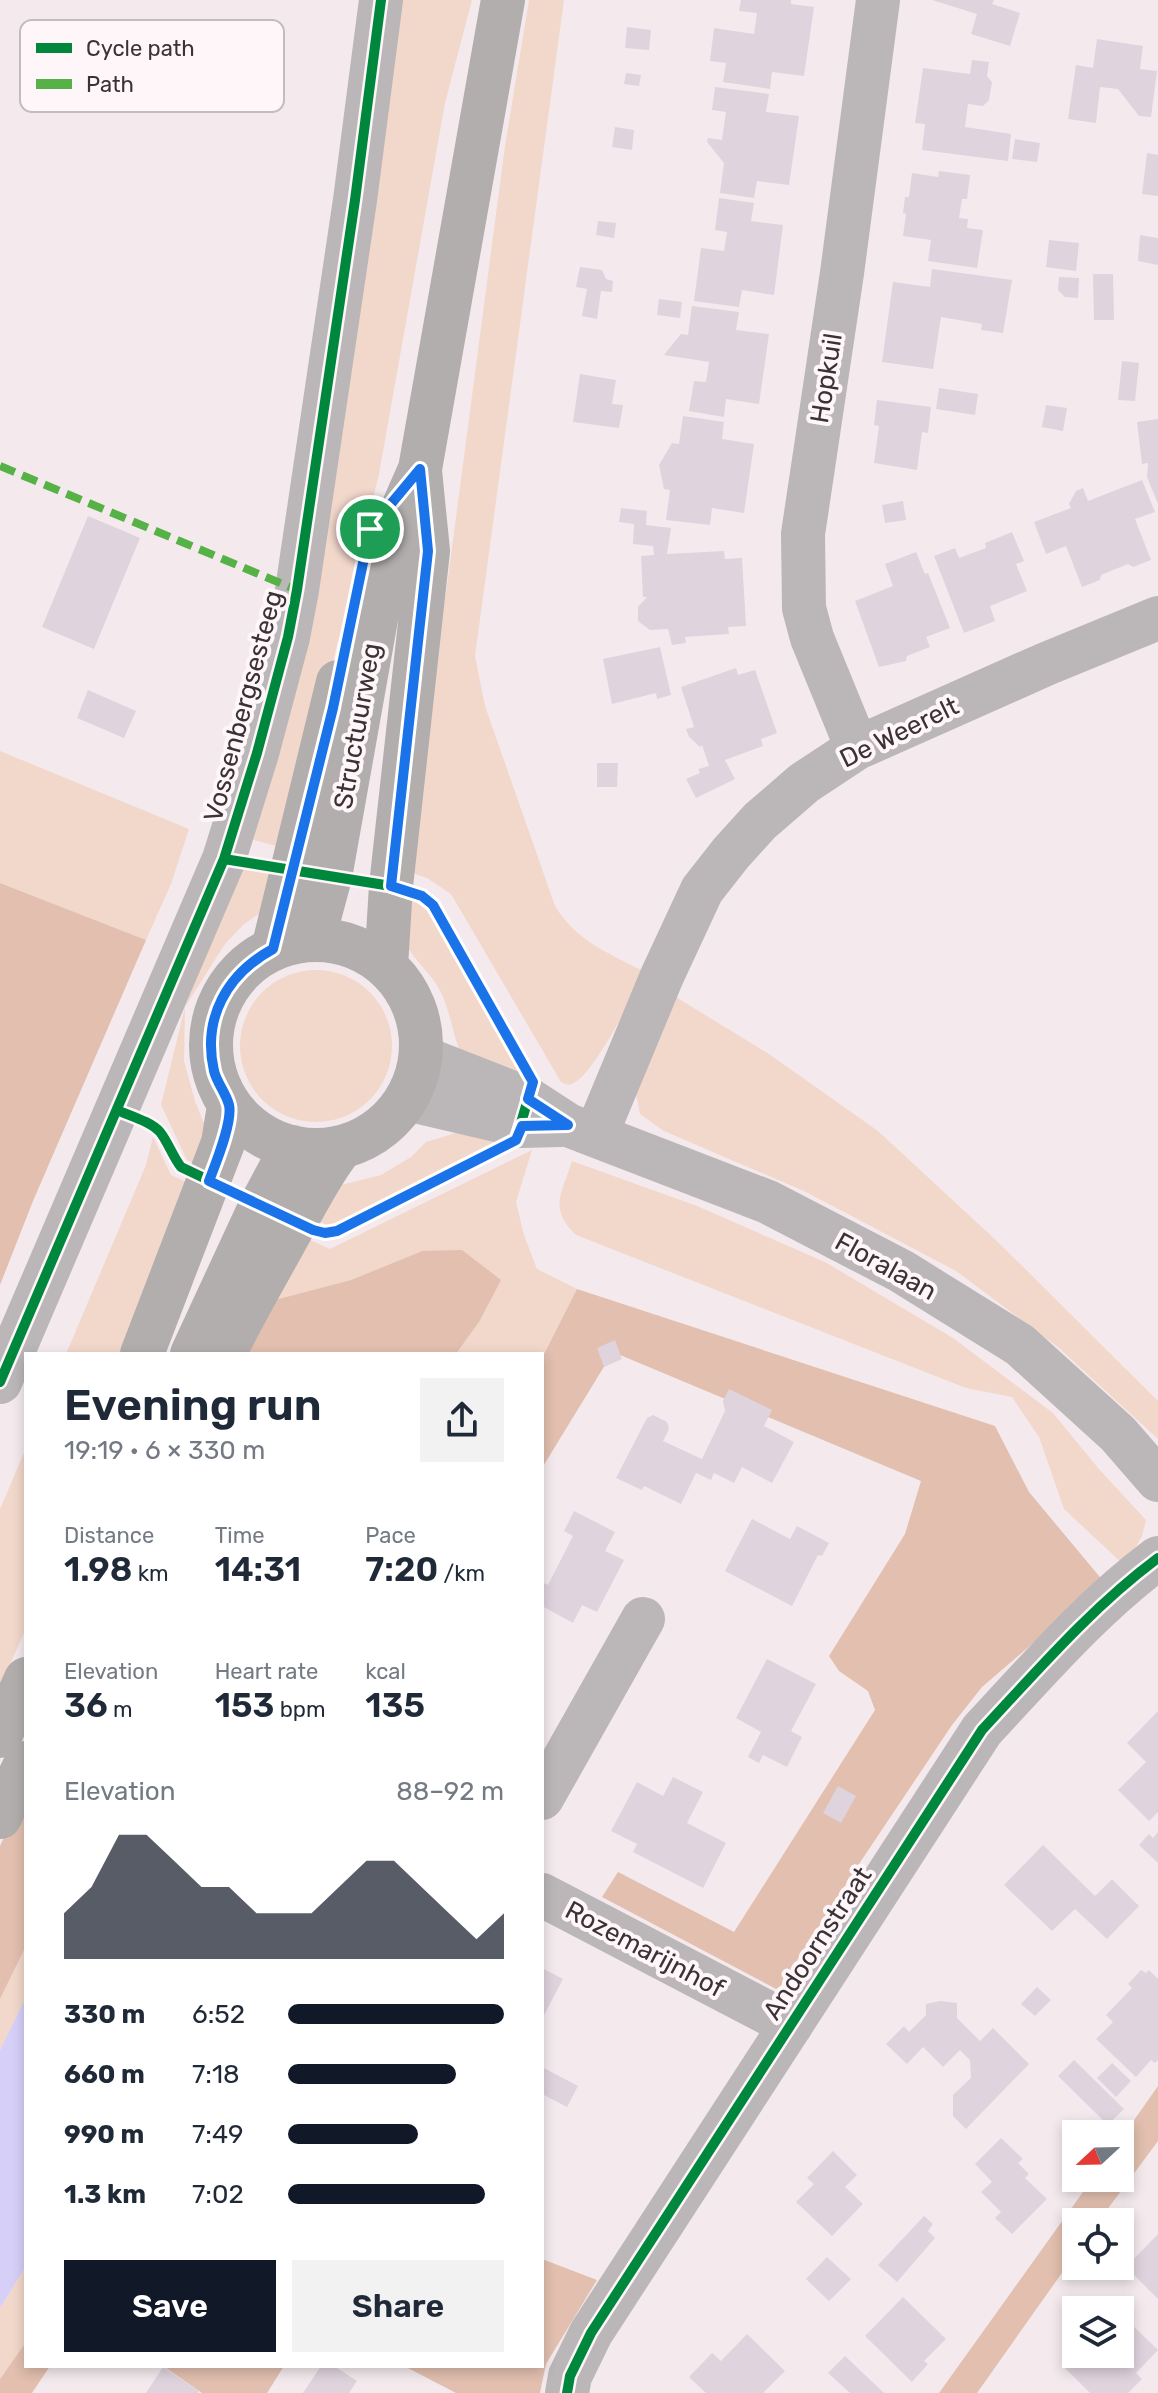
<!DOCTYPE html>
<meta charset="utf-8">
<style>
:root{--surface:#fff;--page:#f2f2f3;--text:#1f2937;--muted:#747a83;--accent:#111827}
body{margin:0;font-family:Rubik,sans-serif;background:var(--page);color:var(--text);height:100vh;display:flex;flex-direction:column;font-size:30px;white-space:nowrap}
*{box-sizing:border-box;margin:0}
p{font-size:26px;color:var(--muted)}
.icon{flex:none;width:44px;height:44px;fill:none;stroke:currentColor;stroke-width:2;stroke-linecap:round;stroke-linejoin:round}
.map{position:relative;flex:1;overflow:hidden}
.sheet{position:absolute;left:24px;top:1352px;width:520px;height:1016px;display:flex;flex-direction:column;background:var(--surface);border-radius:0px;box-shadow:0 4px 12px #0003}
.sheet>*{flex:none}
.needle{width:52px;rotate:248deg}
.fabs{position:absolute;left:1062px;top:2120px;display:grid;gap:16px}
.fabs a{display:grid;place-items:center;width:72px;height:72px;border-radius:0px;background:var(--surface);box-shadow:0 4px 12px #0003;font-size:40px}
.pin{position:absolute;display:grid;place-items:center;width:68px;height:68px;color:#fff;margin:-34px;border:4px solid #fff;border-radius:50%;box-shadow:0 2px 8px #0007}
.round{display:grid;place-items:center;flex:none;width:84px;height:84px;border-radius:0px;background:var(--page)}
.headline{display:flex;align-items:center;justify-content:space-between;height:136px;padding:0 40px}
h1{font-size:44px;font-weight:600;line-height:60px}
.stats{display:grid;grid-template-columns:repeat(3,1fr);gap:12px;height:136px;padding:8px 40px}
.stats div{display:grid;align-content:center}
.stats b{font-size:34px;font-weight:600}
.stats small{font-size:22px;font-weight:400}
.stats p{font-size:22px}
.chart{height:224px;padding:16px 40px}
.chart p{display:flex;justify-content:space-between}
.chart svg{width:100%;height:144px;margin-top:8px;fill:var(--accent);opacity:.7}
.primary-button{display:flex;gap:16px;margin-top:auto;padding:16px 40px}
.primary-button a{flex:1;height:92px;border-radius:0px;background:var(--accent);color:#fff;font-size:32px;font-weight:600;line-height:92px;text-align:center}
.primary-button a+a{background:var(--page);color:var(--text)}
ul{padding:0 40px;list-style:none;font-size:26px}
li{display:grid;grid-template-columns:128px 96px 1fr;align-items:center;height:60px}
li i{height:20px;border-radius:10px;background:var(--accent)}
.map>svg:first-child{display:block}
.green{fill:#f2d7cb}
.forest{fill:#e2bfaf}
.water{fill:#d6cff8}
.building{fill:#dfd3de}
.lines{fill:none;stroke-linecap:round;stroke-linejoin:round}
.street{stroke:#bbb7b8;stroke-width:44}
.secondary{stroke:#b2aead;stroke-width:44}
.quiet{stroke:#56b246;stroke-width:8;stroke-dasharray:16 8;stroke-linecap:butt}
.cycleway-casing{stroke:#fef6f9;stroke-width:15}
.cycleway{stroke:#00873e;stroke-width:10}
.route-casing{stroke:#fff;stroke-width:16}
.route{stroke:#1a73e8;stroke-width:10}
.labels{text-anchor:middle;stroke-width:8;stroke-linejoin:round;paint-order:stroke}
.street-label{font-size:26px;fill:#3a3336;stroke:#fef6f9}
.key{fill:#fef6f9;stroke:#c3bcbe;stroke-width:2}
.key-label{font-size:22px;fill:#3a3336}
</style>
<div class="map">
<svg width="1158" height="2393" viewBox="0 0 1158 2393">
<rect width="100%" height="100%" fill="#f4eaee"/>
<path class="green" d="M394,0H472L445,103L379,474L287,849L247,838Z
M529,0H564L475,656L485,706L555,906C577,942 609,953 645,972C632,996 595,1074 572,1084C567,1086 566,1084 561,1082L451,894L427,878L406,871L421,708L446,593L505,146Z
M0,751L189,829L171,884L146,940L0,883Z
M240,865L279,874L267,908L243,925L225,944L185,1007L184,1061L195,1101L207,1131L201,1166L187,1160L161,1105L185,1007L234,887Z
M398,896L415,902L430,912L529,1088L465,1063C454,1042 452,1019 443,997C436,979 421,967 410,951C399,936 400,915 398,896Z
M240 1046a76 76 0 1 1 152 0a76 76 0 1 1-152 0Z
M671,994L769,1054L878,1131L999,1243L1158,1401V1439L1059,1348L956,1271L806,1192L664,1131L640,1114L633,1078Z
M459,1132L501,1143L329,1226L312,1217L329,1188L381,1175L411,1157L426,1142Z
M153,1137L171,1175L193,1185L131,1354H66L146,1165Z
M532,1150L516,1202L524,1235L537,1269L577,1289L542,1358V1354H456L479,1322L422,1251L351,1280L263,1303L297,1234L330,1249Z
M572,1161L697,1206L825,1262L953,1338L1053,1413L1098,1468L1146,1520L1142,1536L1127,1563L1124,1565L1064,1509L1039,1437L1012,1397L966,1388L576,1235C548,1209 562,1193 572,1161Z
M26,1448V1629L0,1686V1509Z
M26,1946V1997L0,2050V1999Z
M26,2266V2342L0,2379V2308Z"/>
<path class="forest" d="M0,883L146,940L33,1201L0,1285Z
M462,1250L501,1280L479,1322L456,1354H238L263,1303L351,1280L422,1251Z
M577,1289L995,1426L1029,1492L1104,1582L982,1687L952,1725L861,1861L778,1990L602,1897L618,1872L734,1932L875,1710L868,1691L839,1671L829,1656L905,1534L921,1481L613,1352L542,1468V1358Z
M26,1791V1946L0,1999V1846Z
M1158,2086V2141L1098,2222H1076V2253L977,2393H939L1093,2178H1120V2140Z
M542,2259L597,2280L546,2364L540,2393H456L404,2366H542Z
M26,2342V2366H50L32,2393H0V2379Z
M163,2366H284L267,2393H202Z"/>
<path class="water" d="M26,1997V2266L0,2308V2050Z"/>
<path class="building" d="M741,0H791V4L814,7L804,76L772,72L770,89L723,82L726,63L710,61L714,28L754,34L757,13L739,11Z
M932,0H994L992,4L1020,13L1010,46L971,34L977,14Z
M627,27L651,30L649,50L625,48Z
M1097,39L1143,46L1140,69L1157,71L1151,117L1139,116L1118,89L1100,87L1096,123L1068,119L1076,65L1093,68Z
M972,60L989,62L987,76L992,82L989,100L983,106L968,104L965,127L1011,134L1008,161L922,150L925,124L915,123L923,68L970,74Z
M626,73L641,75L639,86L624,84Z
M715,87L769,94L766,112L799,116L789,185L757,181L754,198L720,193L724,163L707,142L708,138L722,140L726,112L712,110Z
M615,127L634,130L632,150L612,147Z
M1015,139L1040,143L1037,162L1012,159Z
M1147,153L1158,155V196L1142,194Z
M939,171L970,175L967,199H962L959,218L968,219L967,228L983,230L977,268L928,261L931,240L903,236L906,214L903,213L905,197H909L912,173L938,177Z
M719,198L754,203L751,221L783,225L774,295L742,290L739,307L694,301L701,248L724,251L727,232L715,230Z
M598,221L616,223L614,238L596,235Z
M1140,235L1158,238V265L1138,261Z
M1049,240L1079,243L1076,271L1046,267Z
M580,267L602,270L606,279L613,281L612,292L601,291L597,319L582,316L587,289L576,287Z
M932,269L1012,280L1003,333L981,330L982,324L941,317L933,369L882,362L893,282L930,287Z
M1093,274H1113L1114,320H1094Z
M1059,277L1079,278L1078,298L1065,297L1058,290Z
M659,299L682,302L680,318L657,315Z
M692,306L739,312L736,330L769,334L759,404L726,399L724,417L689,411L694,381L706,382L709,362L664,355L681,334L688,335Z
M1122,361L1139,363L1135,401L1118,400Z
M580,374L616,380L612,404L623,405L619,428L573,422Z
M939,388L978,394L975,415L936,409Z
M877,400L931,407L928,433L922,432L917,470L874,463L879,426L874,425Z
M1046,405L1067,408L1063,431L1042,427Z
M683,416L724,422L722,439L754,444L744,513L712,508L710,525L666,520L670,490L664,489L659,465L672,443L679,444Z
M1158,419V504L1147,477L1148,463L1142,464L1137,422Z
M1142,480L1155,512L1135,519L1151,560L1133,567L1128,564L1101,575L1100,580L1082,587L1066,546L1046,554L1034,522L1071,508L1069,504L1076,491L1083,488L1088,501Z
M903,501L906,520L885,523L882,505Z
M621,508L647,511L646,525L671,528L667,554L724,551L725,559L742,558L746,626L728,627L729,634L685,637L686,643L672,645L668,629L650,630L638,621V607L647,597H643L641,556L654,555L653,546L633,544L634,524L619,522Z
M88,516L140,538L94,649L42,627Z
M1012,532L1024,561L1016,564L1027,591L990,606L995,621L964,633L934,556L955,548L959,558L986,548L985,543Z
M916,552L925,574L928,573L950,628L926,637L930,647L907,656L906,661L879,667L855,601L893,586L885,564Z
M660,647L671,695L657,699L656,693L612,704L603,659Z
M736,668L738,675L755,670L777,733L761,739L763,746L725,760L735,779L696,798L686,779L700,773L698,769L709,766L702,745L700,747L689,737L686,729L694,727L681,687Z
M88,690L136,711L124,738L77,718Z
M597,763H618L617,787H597Z
M615,1340L622,1359L604,1367L597,1348Z
M729,1389L772,1410L764,1426L794,1442L772,1483L742,1467L734,1483L714,1473L711,1480L696,1473L681,1504L644,1486L642,1490L616,1478L647,1418L653,1415L667,1422L669,1429L663,1441L702,1459L725,1411L723,1401Z
M574,1511L615,1532L605,1551L624,1560L597,1612L582,1605L573,1623L542,1606V1582L548,1585L573,1536L564,1531Z
M752,1519L790,1539L797,1526L829,1543L822,1556L818,1555L792,1606L725,1571Z
M767,1659L816,1684L791,1731L802,1737L787,1767L763,1755L759,1763L748,1757L761,1732L736,1718Z
M1158,1711V1812L1149,1821L1118,1790L1146,1762L1127,1743Z
M673,1777L703,1792L687,1823L726,1843L703,1888L633,1852L637,1844L611,1831L637,1782L663,1796Z
M838,1786L856,1796L841,1823L823,1813Z
M1158,1832V1863L1139,1845L1149,1834L1153,1838Z
M1043,1845L1095,1896L1112,1879L1139,1906L1107,1939L1075,1909L1052,1931L1004,1885Z
M542,1968L563,1979L542,2019Z
M1141,1970L1146,1973L1149,1970L1158,1979V2060L1155,2063L1151,2060L1136,2077L1096,2039L1113,2022L1106,2015L1132,1988L1128,1984Z
M1037,1987L1051,2000L1035,2016L1021,2004Z
M940,2001L957,2003V2018L980,2041L993,2028L1029,2064L966,2129L953,2116V2095L971,2078L970,2060L960,2050L943,2067L923,2047L907,2064L886,2044L904,2026L909,2032L926,2015V2004Z
M1074,2060L1124,2109L1108,2125L1058,2076Z
M1112,2063L1131,2081L1116,2097L1097,2078Z
M542,2067L578,2086L567,2107L542,2094Z
M1001,2138L1023,2159L1018,2163L1029,2174L1025,2178L1047,2199L1012,2234L995,2218L1001,2212L981,2192L992,2182L975,2164Z
M833,2151L857,2175L845,2187L863,2204L832,2236L796,2202L814,2184L807,2178Z
M924,2216L933,2224L928,2231L935,2238L897,2282L878,2265Z
M1158,2234V2299L1126,2267Z
M827,2257L851,2279L829,2301L806,2279Z
M903,2297L946,2339L924,2361L928,2364L912,2382L865,2336Z
M1124,2317L1158,2350L1136,2373L1142,2379L1128,2393H1090L1064,2367L1077,2354L1085,2357L1088,2354H1120V2321Z
M747,2334L785,2371L763,2393H706L689,2377L712,2353L721,2361Z
M845,2356L884,2393H850L828,2373Z
M321,2366H334L357,2381L349,2393H303Z
M163,2367L199,2391L198,2393H146Z"/>
<g class="lines">
<path class="street" d="M857,748L812,638L804,608L803,534L842,273L878,0
M421,1057L528,1099L568,1125L768,1202L901,1271L1020,1345L1118,1434L1158,1480
M407,1099L522,1126L561,1125
M596,1135L662,976L702,890L731,853L760,821L804,783L857,748L1046,664L1158,618
M0,1382L224,859L257,753L288,637L297,590L355,200L381,0
M542,1798L643,1619
M542,1895L791,2025
M567,2393L570,2376L591,2333L982,1730C1038,1670 1092,1607 1158,1558"/>
<path class="secondary" d="M211 1045a105 105 0 1 1 210 0a105 105 0 1 1-210 0Z
M313,940L330,877L391,535L420,469L503,0
M273,949L338,682
M386,966L391,886L428,551L420,471
M142,1354L223,1143L229,1106
M192,1354L261,1205L292,1147
M224,1354C246,1309 271,1267 295,1223C311,1195 320,1175 340,1149
M0,1736L26,1679
M0,1817L26,1763"/>
<path class="quiet" d="M0,466L297,590"/>
<defs>
<path id="cycleway" d="M117,1110C130,1116 150,1121 160,1132C168,1142 173,1157 181,1167L313,1230L325,1233L337,1231L516,1140L533,1082L433,905L422,896L391,886L224,859
M0,1382L224,859L257,753L288,637L297,590L355,200L381,0
M567,2393L570,2376L591,2333L982,1730C1038,1670 1092,1607 1158,1558"/>
</defs>
<use href="#cycleway" class="cycleway-casing"/>
<use href="#cycleway" class="cycleway"/>
</g>
<g class="lines">
<defs>
<path id="route" d="M420,469L428,551L391,886L422,896L433,905L533,1082L528,1099L568,1125L522,1126L516,1140L337,1231L325,1233L313,1230L209,1181C215,1165 233,1122 229,1105C226,1093 217,1083 214,1071C202,1018 227,974 273,949L333,708L370,529Z"/>
</defs>
<use href="#route" class="route-casing"/>
<use href="#route" class="route"/>
</g>
<g class="labels">
<g class="street-label">
<text transform="translate(826 378) rotate(-81)" y="9">Hopkuil</text>
<text transform="translate(243 706) rotate(-75)" y="9">Vossenbergsesteeg</text>
<text transform="translate(357 726) rotate(-80)" y="9">Structuurweg</text>
<text transform="translate(899 732) rotate(-26)" y="9">De Weerelt</text>
<text transform="translate(886 1266) rotate(29)" y="9">Floralaan</text>
<text transform="translate(817 1943) rotate(-57)" y="9">Andoornstraat</text>
<text transform="translate(645 1949) rotate(28)" y="9">Rozemarijnhof</text>
</g>
</g>
<rect x="20" y="20" width="264" height="92" rx="12" class="key"/>
<rect x="36" y="43" width="36" height="10" fill="#00873e"/>
<rect x="36" y="79" width="36" height="10" fill="#56b246"/>
<g class="key-label">
<text x="86" y="56">Cycle path</text>
<text x="86" y="92">Path</text>
</g>
</svg>
<div class="fabs">
<a><svg class="needle" viewBox="-14 -14 28 28"><path d="M0-13l5 13h-10z" fill="#e53935"/><path d="M0 13l5-13h-10z" fill="#747a83"/></svg></a>
<a><svg class="icon" aria-label="locate" viewBox="0 0 24 24"><circle cx="12" cy="12" r="6"/><path d="M12 2v4M12 18v4M2 12h4M18 12h4"/></svg></a>
<a><svg class="icon" aria-label="layers" viewBox="0 0 24 24"><path d="M12 4l9 5-9 5-9-5zM3 14l9 5 9-5"/></svg></a>
</div>
<div class="pin" style="left:370px;top:529px;background:#1e9e55"><svg class="icon" aria-label="arrive" viewBox="0 0 24 24"><path d="M6 21V4h12l-3 4 3 4H6"/></svg></div>
<section class="sheet">
<div class="headline"><div><h1>Evening run</h1><p>19:19 · 6 × 330 m</p></div><a class="round"><svg class="icon" aria-label="share" viewBox="0 0 24 24"><path d="M12 15V3M7 8l5-5 5 5M5 13v7h14v-7"/></svg></a></div>
<div class="stats">
<div><p>Distance</p><b>1.98<small> km</small></b></div>
<div><p>Time</p><b>14:31</b></div>
<div><p>Pace</p><b>7:20<small> /km</small></b></div>
</div>
<div class="stats">
<div><p>Elevation</p><b>36<small> m</small></b></div>
<div><p>Heart rate</p><b>153<small> bpm</small></b></div>
<div><p>kcal</p><b>135</b></div>
</div>
<div class="chart"><p><span>Elevation</span>88–92 m</p>
<svg viewBox="0 0 160 44" preserveAspectRatio="none"><path d="M0 44V30L10 22L20 6L30 6L40 14L50 22L60 22L70 30L80 30L90 30L100 22L110 14L120 14L130 22L140 30L150 38L160 30V44z"/></svg>
</div>
<ul>
<li><b>330 m</b>6:52<i style="width:100%"></i></li>
<li><b>660 m</b>7:18<i style="width:78%"></i></li>
<li><b>990 m</b>7:49<i style="width:60%"></i></li>
<li><b>1.3 km</b>7:02<i style="width:91%"></i></li>
</ul>
<div class="primary-button"><a>Save</a><a>Share</a></div>
</section>
</div>
